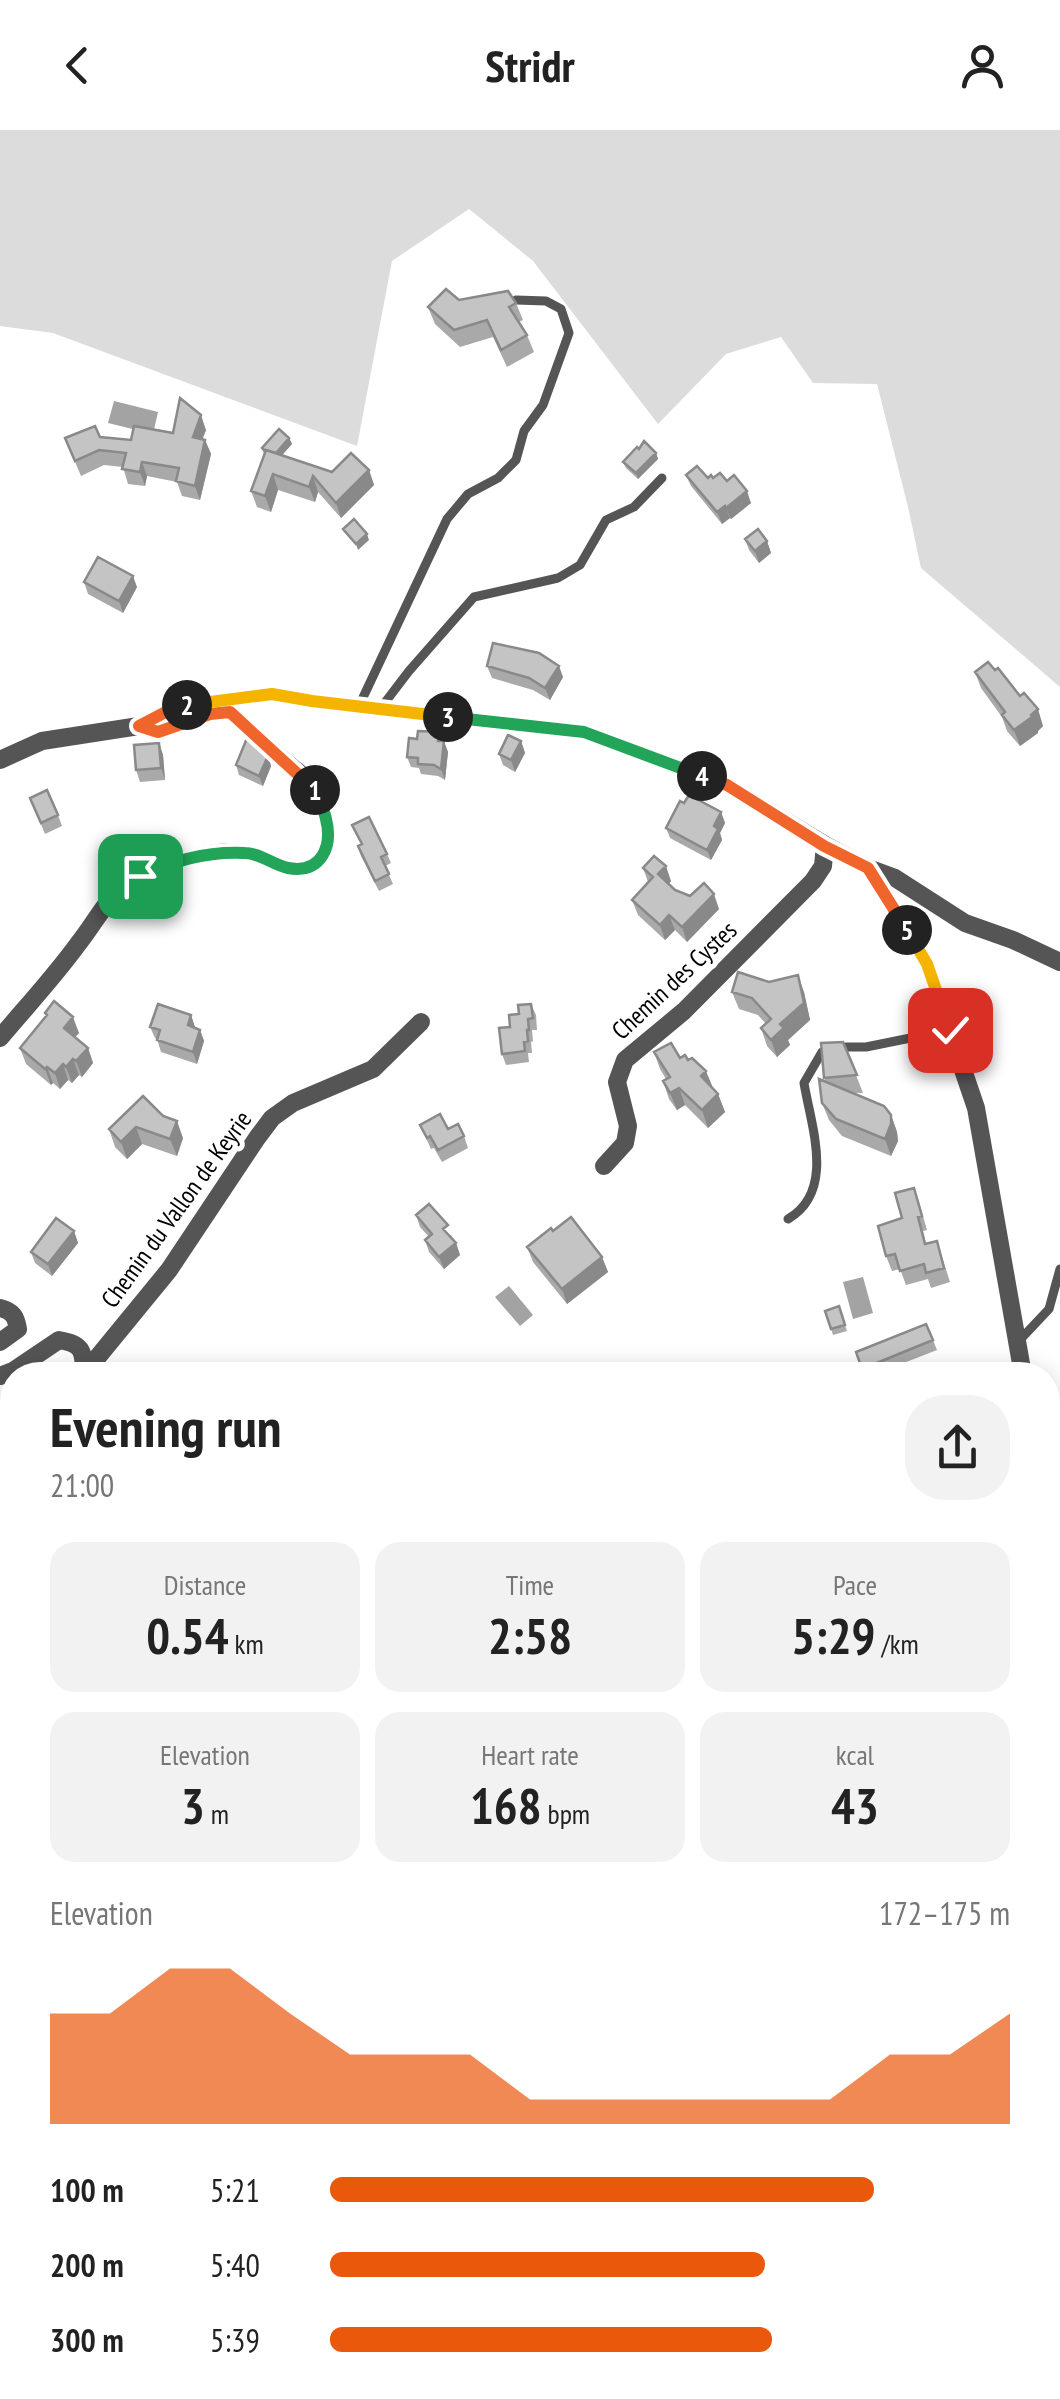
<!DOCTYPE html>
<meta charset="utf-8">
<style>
:root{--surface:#fff;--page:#f2f2f2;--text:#222;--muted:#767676;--accent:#ea580c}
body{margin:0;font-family:"PT Sans Narrow",sans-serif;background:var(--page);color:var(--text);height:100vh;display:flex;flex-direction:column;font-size:38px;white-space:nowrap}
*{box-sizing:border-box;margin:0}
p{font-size:32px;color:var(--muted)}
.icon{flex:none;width:55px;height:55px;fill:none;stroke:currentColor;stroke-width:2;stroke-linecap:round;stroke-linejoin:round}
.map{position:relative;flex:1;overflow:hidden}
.panel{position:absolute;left:0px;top:1232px;width:1060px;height:1038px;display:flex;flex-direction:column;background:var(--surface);border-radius:40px 40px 0 0;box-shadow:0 5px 25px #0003}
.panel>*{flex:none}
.pin{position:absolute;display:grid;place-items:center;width:85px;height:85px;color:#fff;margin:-42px;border-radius:20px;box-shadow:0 5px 15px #0006}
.km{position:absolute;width:50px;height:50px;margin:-25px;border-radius:50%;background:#222;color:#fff;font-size:28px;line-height:50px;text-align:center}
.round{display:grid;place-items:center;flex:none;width:105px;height:105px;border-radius:40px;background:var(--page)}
.head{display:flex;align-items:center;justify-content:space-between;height:170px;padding:0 50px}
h1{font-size:55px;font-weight:700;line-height:75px}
.figures{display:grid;grid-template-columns:repeat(3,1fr);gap:15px;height:170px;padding:10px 50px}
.figures div{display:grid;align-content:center;border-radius:25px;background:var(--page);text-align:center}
.figures b{font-size:50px;font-weight:700}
.figures small{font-size:28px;font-weight:400}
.figures p{font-size:28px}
.chart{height:280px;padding:20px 50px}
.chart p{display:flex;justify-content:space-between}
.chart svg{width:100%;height:180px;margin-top:10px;fill:var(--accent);opacity:.7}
ul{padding:0 50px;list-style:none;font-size:32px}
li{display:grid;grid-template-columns:160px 120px 1fr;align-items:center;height:75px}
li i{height:25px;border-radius:12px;background:var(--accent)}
header{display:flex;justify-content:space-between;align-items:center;height:130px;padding:0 50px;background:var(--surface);font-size:45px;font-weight:700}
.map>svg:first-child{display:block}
.green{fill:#dcdcdc}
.water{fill:#a3a3a3}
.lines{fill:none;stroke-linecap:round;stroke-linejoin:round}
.lane{stroke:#555;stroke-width:9}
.street{stroke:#555;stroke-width:18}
.wall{fill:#a9a9a9}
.shaded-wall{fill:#898989}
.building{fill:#c4c4c4;stroke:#898989;stroke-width:2.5}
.split-1-casing{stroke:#fff;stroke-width:20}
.split-2-casing{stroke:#fff;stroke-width:20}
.split-3-casing{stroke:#fff;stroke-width:20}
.split-4-casing{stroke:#fff;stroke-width:20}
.split-5-casing{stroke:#fff;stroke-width:20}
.split-6-casing{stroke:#fff;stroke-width:20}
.split-1{stroke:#22a559;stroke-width:12}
.split-2{stroke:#f0652b;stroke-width:12}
.split-3{stroke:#f5b400;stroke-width:12}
.split-4{stroke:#22a559;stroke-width:12}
.split-5{stroke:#f0652b;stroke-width:12}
.split-6{stroke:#f5b400;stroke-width:12}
.labels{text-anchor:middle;stroke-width:10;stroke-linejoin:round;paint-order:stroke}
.street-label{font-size:25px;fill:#000;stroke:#fff}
</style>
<header><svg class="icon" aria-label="back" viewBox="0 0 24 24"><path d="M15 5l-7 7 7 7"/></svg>Stridr<svg class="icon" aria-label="person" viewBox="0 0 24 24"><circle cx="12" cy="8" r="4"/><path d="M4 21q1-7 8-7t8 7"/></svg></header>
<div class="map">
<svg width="1060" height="2269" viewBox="0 0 1060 2269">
<rect width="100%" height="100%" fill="#fff"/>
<path class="green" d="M0,0H1060V557L921,438L908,377L877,254L813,253L781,207L726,224L658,294L533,131L469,79L392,131L357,316L53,203L0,196Z
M1048,2043H1060V2269H340L333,2258H1048Z"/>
<path class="water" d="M114,271L158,282L153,304L108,293Z
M863,1147L873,1183L853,1189L843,1152Z
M509,1156L533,1185L520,1196L495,1167Z"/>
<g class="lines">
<path class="lane" d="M359,576L447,389L468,364L498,348L516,330L524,301L543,275L569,203L561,179L546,171L516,170
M380,579L409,541L474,467L558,448L580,435L606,390L634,377L662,348
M788,1089C836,1061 811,996 804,953L822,922L836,917H866L950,900
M1018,1212L1049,1179L1060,1139
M940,1243L959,1245"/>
<path class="street" d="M0,630L42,611L139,596L177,576L272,564L312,571L585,602L727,655L825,715L868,738L895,748L965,793L1013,810L1060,832
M868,738L927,834L976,978L1023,1245
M0,908C26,877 54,847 78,814C99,788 107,764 138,747C164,732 218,718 248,723C263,725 276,736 291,738C339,744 331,686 315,659C309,649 296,641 287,633C268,616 248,600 230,582L210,584L158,602L139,596
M604,1036L625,1013L628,996L617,952L625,930L684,881L813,751L823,736L825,715
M0,1178C13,1181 16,1187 18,1199L0,1212
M83,1245L169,1140L257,1008L272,988L293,973L373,939L421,892
M0,1246L13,1241L59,1210C82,1214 84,1220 84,1244
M0,1376L12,1354
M1048,1388L1060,1460
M1048,1886L1060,1889
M0,2170L12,2175
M230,2269L235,2258"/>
</g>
<path class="wall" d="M459,170L516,173L523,190L519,192L527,205L534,222L507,237L493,207L460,217L435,194L428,177Z
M206,300L202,309L205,310L211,324L200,370L182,366L177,352L147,346L145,356L128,354L123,337L104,335L81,346L65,308L100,307L131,310L173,303Z
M289,308L292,314L282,325L332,342L369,340L374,355L341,388L318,362L315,372L278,360L271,382L257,377L251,361L264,324L262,318Z
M639,319L656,323L658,329L638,349L626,338L623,332Z
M686,345L727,351L751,373L731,389L730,388L722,394L691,356Z
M745,409L767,411L771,423L759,433L749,420Z
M84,452L137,457L123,483L88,464Z
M487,536L563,547L550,570L533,560L492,548Z
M975,542L1043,596L1038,601V603L1020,616L1007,601L1002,587L981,558Z
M439,602L448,622L445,650L438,646L421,644L419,638L411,637L407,627L417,609Z
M521,611L525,623L515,642L503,635L499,624Z
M159,613L163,625L165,650L140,652L136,640Z
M268,626L271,636L263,656L239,645L236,635Z
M30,668L58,685L62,696L45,704Z
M721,682L725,693L720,703L722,710L711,730L670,708L666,698Z
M352,695L387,724L391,733L385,736L393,754L379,761L361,726L358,716L361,714Z
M643,738L671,751L669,754L675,760L719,779L687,812L675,800L665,810L638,785L632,770L648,752Z
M732,862H804L810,890L788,910L790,915L777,927L767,916L761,898L766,894L758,885L739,879Z
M531,874L536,885L537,900H532L533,911L531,912L532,923H528L529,932L506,935L502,924L510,897L519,884Z
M45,883L79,903L75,907L88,918L93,933L82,947L79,945L72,953L68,950L60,959L53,953L51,955L26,934L20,918L46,886Z
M191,885L195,898L200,900L204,911L197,934L161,922L157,909L155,908L150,897Z
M843,912L863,963H854L891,985L897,1002L898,1011L891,1026L842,1006L829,990L822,973L826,952L824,948Z
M654,922L688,930L718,964L725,982L708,998L685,975L677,980L669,969L663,951L666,949L660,939Z
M143,966L183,1008L177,1026L142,1014L127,1029L115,1017L109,999Z
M420,995L448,999L464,1006L468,1018L442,1032L434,1018L431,1019Z
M919,1072L927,1100L923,1101L926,1113L937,1111L950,1152L931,1158L928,1149L906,1155L900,1139L892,1141L886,1126L902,1088Z
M416,1085L452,1106L451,1107L456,1113L460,1125L444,1139L429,1122L425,1110L429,1107L420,1097Z
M74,1101L78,1113L52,1146L35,1133L31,1122Z
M553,1101L602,1127L608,1142L567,1174L533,1132L527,1117Z
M839,1176L847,1201L833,1205L831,1199Z
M933,1210L937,1220L873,1245H864L856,1222Z
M1048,1555L1055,1573L1048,1576Z
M1048,1947L1059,1954L1060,1957V1990L1055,1999L1048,1994Z
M15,2258H211L206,2267L207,2269H121L109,2262L104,2269H20Z"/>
<path class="shaded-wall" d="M201,285L206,300L198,321L193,307Z
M289,308L292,314L275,333L273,327Z
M205,310L211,324L200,370L195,356Z
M656,323L658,329L638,349L636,343Z
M142,332L147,346L145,356L140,342Z
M369,340L374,355L341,388L336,373Z
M273,344L278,360L271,382L265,366Z
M313,346L318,362L315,372L309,357Z
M747,361L751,373L731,389L726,378Z
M725,376L730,388L722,394L717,382Z
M367,404L369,410L358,420L356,414Z
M767,411L771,423L759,433L755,421Z
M133,446L137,457L123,483L119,471Z
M559,536L563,547L550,570L545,558Z
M1038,579L1043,596L1038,601V603L1020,616L1014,600Z
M444,611L448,622L445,650L441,639Z
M521,611L525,623L515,642L511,630Z
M159,613L163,625L165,650L161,638Z
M268,626L271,636L263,656L259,646Z
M721,682L725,693L720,703L722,710L711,730L707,720L714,696Z
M666,736L671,751L664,759L658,744Z
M714,764L719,779L687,812L682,797Z
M669,785L675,800L665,810L660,795Z
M798,845L804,862L810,890L788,910L790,915L777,927L771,910L780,894Z
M191,885L195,897L192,907L188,895Z
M73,887L79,903L69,913L64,898Z
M200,900L204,911L197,934L193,922Z
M88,918L93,933L82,947L76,931Z
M73,929L79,945L72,953L66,937Z
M63,934L68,950L60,959L55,943Z
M47,937L53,953L51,955L45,939Z
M706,941L713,958L701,946Z
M679,958L685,975L677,980L670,963Z
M718,964L725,982L708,998L702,980Z
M891,985L897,1002L898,1011L891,1026L885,1009Z
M177,991L183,1008L177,1026L170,1009Z
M136,997L142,1014L127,1029L121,1012Z
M74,1101L78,1113L52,1146L48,1134Z
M456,1113L460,1125L444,1139L439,1127Z
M602,1127L608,1142L567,1174L562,1159Z
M1049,1602L1053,1614L1048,1619V1603Z
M1059,1954L1060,1990L1055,1999L1049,1981L1053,1963Z
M90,2258H107L109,2262L104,2269H83Z
M194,2258H211L206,2267L207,2269H187Z"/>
<path class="building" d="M446,159L459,170L508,161L516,173L509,177L527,205L501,220L487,190L454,200L428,177Z
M180,268L201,285L193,307L205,310L195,356L176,351L179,338L142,332L140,342L122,339L126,323L99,320L75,331L65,308L95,296L100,307L131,310L134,296L173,303Z
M279,299L289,308L276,323L266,320L265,321L262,318Z
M644,311L656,323L636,343L623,332L637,317L639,319Z
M266,320L332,342L351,323L369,340L336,373L313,346L309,357L273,344L265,366L251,361Z
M697,336L708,348L711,345L713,348L720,343L727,351L734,345L747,361L726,378L725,376L717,382L686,345Z
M354,389L367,404L356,414L343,399Z
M758,399L767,411L755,421L745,409Z
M98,427L133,446L119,471L84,452Z
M493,513L539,523L559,536L545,558L529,548L487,536Z
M988,532L995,540L998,538L1020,566L1024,563L1038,579L1031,585L1032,587L1014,600L1002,585L1005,582L975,542Z
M418,601L439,602L438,611H444L441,639L434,635L418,634V628L407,627L409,608L417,609Z
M508,605L521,611L511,630L499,624Z
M247,608L268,626L259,646L236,635Z
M159,613L161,638L136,640L134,615Z
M47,660L58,685L41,693L30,668Z
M689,665L721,682L714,696L718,699L707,720L666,698L680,671L684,673Z
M369,687L387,724L381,727L389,744L375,751L358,716L362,714L352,695Z
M654,726L666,736L658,744L675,760L690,766L704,753L714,764L682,797L669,785L660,795L632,770L653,747L643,738Z
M738,842L769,852L798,845L804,873L780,894L784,898L771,910L761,898L771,889L752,868L732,862Z
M54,871L73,887L64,898L88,918L76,931L73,929L66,937L63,934L55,943L47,937L45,939L20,918L47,885L45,883Z
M158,874L191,885L188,895L200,900L193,922L157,910L160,900L150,897Z
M531,874L533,888L528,889L529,900H527L528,911L524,912L525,921L502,924L499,898L510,897L509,885L519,884L518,875Z
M843,912L857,945L824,948L821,913Z
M671,913L680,928L685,925L688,930L692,928L706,941L701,946L718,964L702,980L679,958L670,963L663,951L670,947L654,922Z
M819,949L884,976L891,985V994L885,1009L836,989L822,973Z
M143,966L163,986L177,991L170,1009L136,997L121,1012L109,999Z
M440,984L448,999L458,994L464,1006L438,1020L430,1006L427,1008L420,995Z
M914,1058L922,1086L918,1087L925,1114L937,1111L944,1138L926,1143L924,1134L900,1141L895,1124L886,1126L878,1096L902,1088L895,1063Z
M429,1074L448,1095L443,1099L456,1113L439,1127L425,1110L432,1104L416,1085Z
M571,1087L602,1127L562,1159L527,1117L551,1098L553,1101Z
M56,1088L74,1101L48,1134L31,1122Z
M839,1176L845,1195L831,1199L825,1181Z
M926,1194L933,1210L862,1239L856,1222Z
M696,1240L699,1245H685Z
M1048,1947L1059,1954L1053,1963L1058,1966L1049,1981Z
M18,2258H90L83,2269H32Z
M130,2258H194L187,2269H146L147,2268Z
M318,2258H322L331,2266L328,2269H308Z"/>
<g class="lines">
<defs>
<path id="split-1" d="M140,746C172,731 209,721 245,723C260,723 273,735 288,738C321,744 333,717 326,689C324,679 319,669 315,660"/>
<path id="split-2" d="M187,575L177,576L139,596L158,602L210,584L230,582L315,660"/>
<path id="split-3" d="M187,575L272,564L312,571L448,587"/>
<path id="split-4" d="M448,587L584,602L702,646"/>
<path id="split-5" d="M702,646L727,655L824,716L868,738L907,800"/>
<path id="split-6" d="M907,800L927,834L950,900"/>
</defs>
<use href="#split-1" class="split-1-casing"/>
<use href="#split-2" class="split-2-casing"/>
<use href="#split-3" class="split-3-casing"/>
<use href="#split-4" class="split-4-casing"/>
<use href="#split-5" class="split-5-casing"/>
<use href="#split-6" class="split-6-casing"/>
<use href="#split-1" class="split-1"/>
<use href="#split-2" class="split-2"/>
<use href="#split-3" class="split-3"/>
<use href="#split-4" class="split-4"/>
<use href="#split-5" class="split-5"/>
<use href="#split-6" class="split-6"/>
</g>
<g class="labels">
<g class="street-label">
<text transform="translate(674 850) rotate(-43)" y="9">Chemin des Cystes</text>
<text transform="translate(176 1079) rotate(-54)" y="9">Chemin du Vallon de Keyrie</text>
</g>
</g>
</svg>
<div class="pin" style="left:140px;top:746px;background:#1e9e55"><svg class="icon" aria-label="arrive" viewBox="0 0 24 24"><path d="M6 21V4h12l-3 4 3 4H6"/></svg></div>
<div class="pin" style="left:950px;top:900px;background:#d93025"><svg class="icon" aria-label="check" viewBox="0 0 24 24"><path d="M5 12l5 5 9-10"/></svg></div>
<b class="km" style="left:315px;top:660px">1</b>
<b class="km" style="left:187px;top:575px">2</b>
<b class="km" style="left:448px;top:587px">3</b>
<b class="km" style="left:702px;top:646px">4</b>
<b class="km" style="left:907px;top:800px">5</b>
<section class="panel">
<div class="head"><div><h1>Evening run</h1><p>21:00</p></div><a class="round"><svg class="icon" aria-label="share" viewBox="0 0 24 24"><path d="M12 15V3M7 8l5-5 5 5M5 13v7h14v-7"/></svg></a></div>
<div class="figures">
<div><p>Distance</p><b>0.54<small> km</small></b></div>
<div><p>Time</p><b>2:58</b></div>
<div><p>Pace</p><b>5:29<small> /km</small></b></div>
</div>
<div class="figures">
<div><p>Elevation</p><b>3<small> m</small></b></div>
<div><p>Heart rate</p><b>168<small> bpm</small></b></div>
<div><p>kcal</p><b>43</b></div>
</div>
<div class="chart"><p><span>Elevation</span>172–175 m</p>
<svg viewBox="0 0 160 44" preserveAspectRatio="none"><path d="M0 44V17L10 17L20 6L30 6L40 17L50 27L60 27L70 27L80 38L90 38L100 38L110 38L120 38L130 38L140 27L150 27L160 17V44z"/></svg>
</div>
<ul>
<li><b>100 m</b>5:21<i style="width:80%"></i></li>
<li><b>200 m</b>5:40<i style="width:64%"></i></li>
<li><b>300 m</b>5:39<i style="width:65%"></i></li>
</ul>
</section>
</div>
